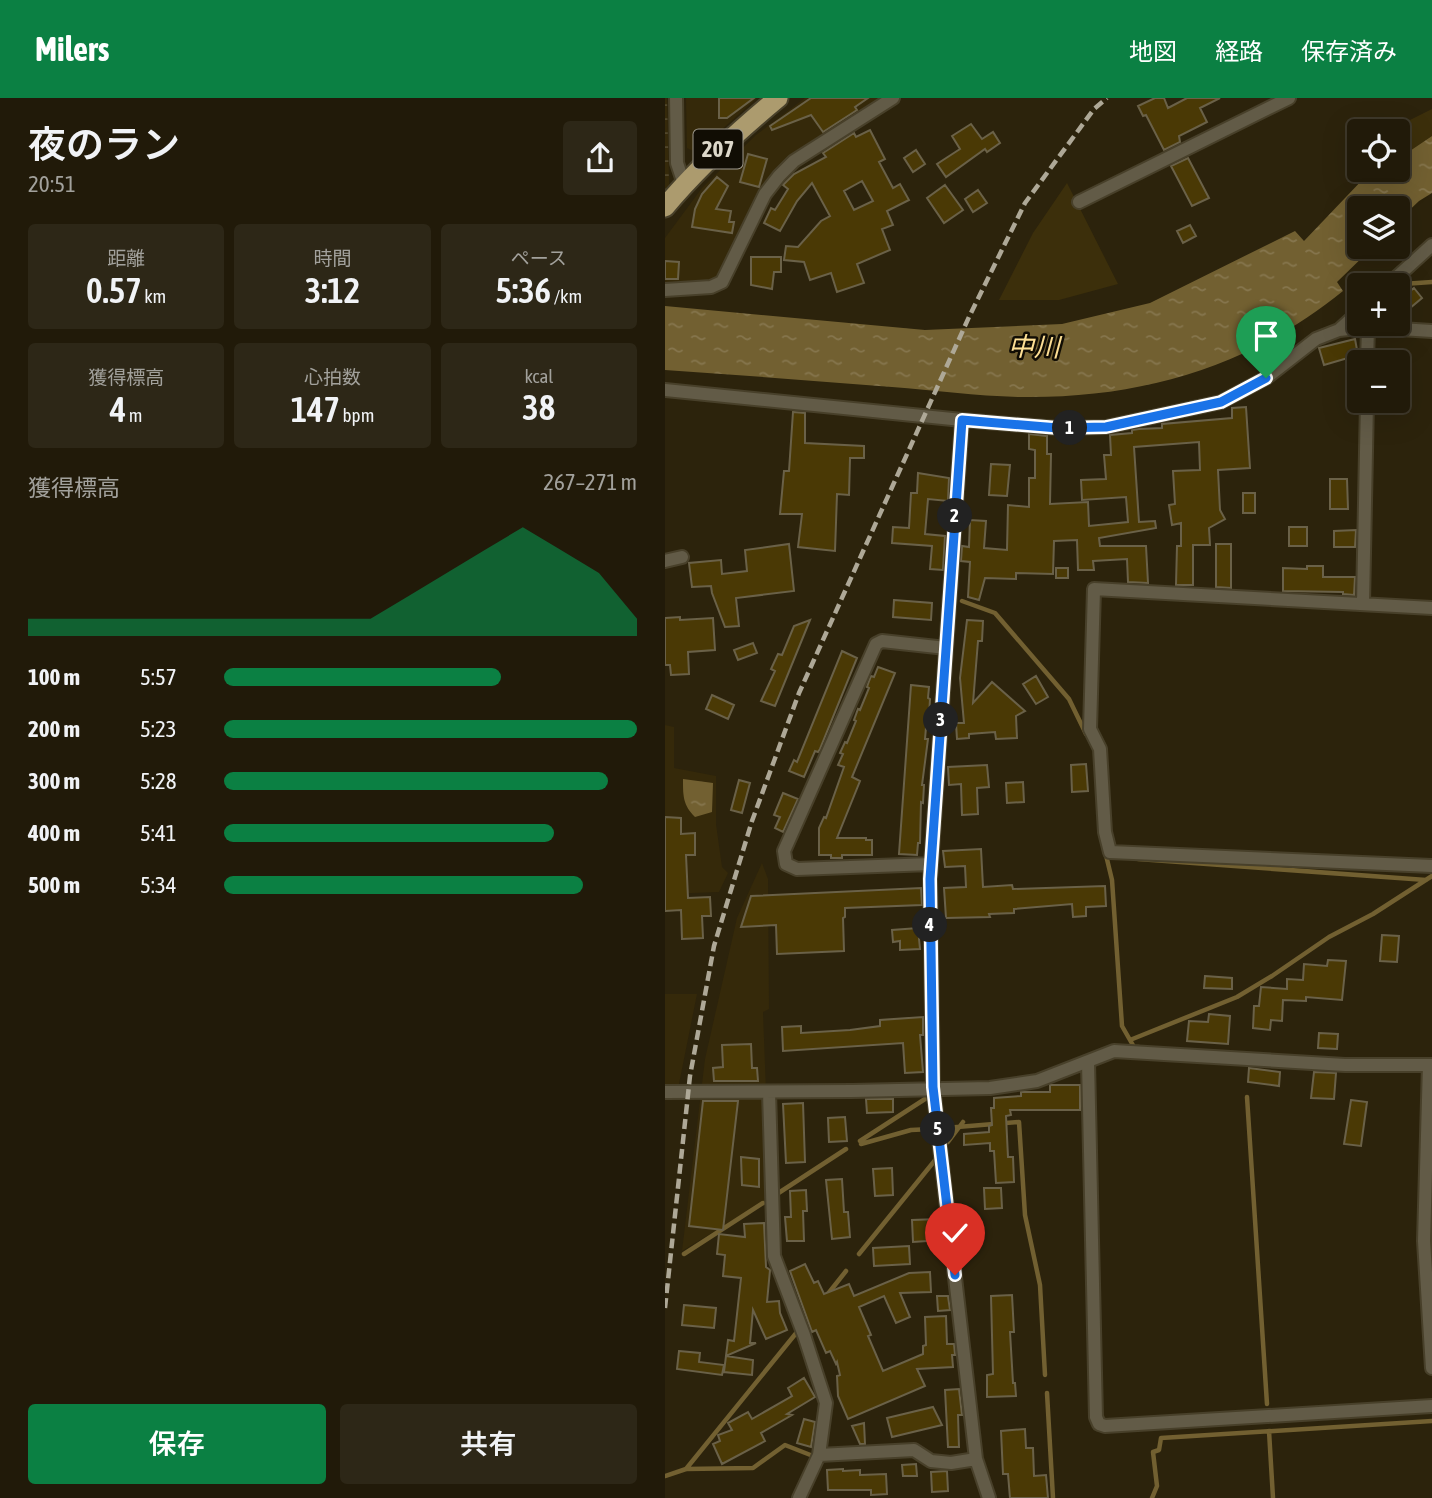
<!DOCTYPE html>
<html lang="ja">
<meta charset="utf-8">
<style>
:root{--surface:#211a09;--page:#2d2717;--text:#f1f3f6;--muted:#a2a19c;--line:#3e382a;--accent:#0b8043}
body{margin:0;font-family:"Asap Condensed","Noto Sans JP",sans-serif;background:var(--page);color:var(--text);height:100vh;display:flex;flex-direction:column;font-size:26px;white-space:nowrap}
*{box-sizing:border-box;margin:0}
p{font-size:23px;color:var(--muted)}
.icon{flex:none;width:38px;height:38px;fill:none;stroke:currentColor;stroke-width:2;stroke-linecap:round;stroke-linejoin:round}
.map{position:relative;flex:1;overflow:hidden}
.details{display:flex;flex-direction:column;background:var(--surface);width:665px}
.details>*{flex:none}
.tools{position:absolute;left:682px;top:21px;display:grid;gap:14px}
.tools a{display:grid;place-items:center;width:63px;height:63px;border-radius:7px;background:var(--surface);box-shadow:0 7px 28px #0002,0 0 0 2px var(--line);font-size:35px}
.pin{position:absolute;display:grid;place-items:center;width:60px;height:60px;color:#fff;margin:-72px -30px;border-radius:50% 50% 50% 0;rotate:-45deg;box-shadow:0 0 7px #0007}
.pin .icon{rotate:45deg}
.km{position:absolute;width:35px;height:35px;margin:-18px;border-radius:50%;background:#222;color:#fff;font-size:19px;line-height:35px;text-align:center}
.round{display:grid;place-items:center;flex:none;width:74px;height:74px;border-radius:7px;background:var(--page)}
.overview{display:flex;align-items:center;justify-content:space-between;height:119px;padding:0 28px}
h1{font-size:38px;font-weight:600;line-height:52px}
.metrics{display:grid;grid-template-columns:repeat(3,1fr);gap:10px;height:119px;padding:7px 28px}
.metrics div{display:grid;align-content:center;border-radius:7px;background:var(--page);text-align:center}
.metrics b{font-size:35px;font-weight:600}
.metrics small{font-size:19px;font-weight:400}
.metrics p{font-size:19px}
.chart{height:196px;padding:14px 28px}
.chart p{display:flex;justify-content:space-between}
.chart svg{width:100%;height:126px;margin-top:7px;fill:var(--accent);opacity:.7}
.button{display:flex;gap:14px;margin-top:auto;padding:14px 28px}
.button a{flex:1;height:80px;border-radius:7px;background:var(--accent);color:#fff;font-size:28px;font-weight:600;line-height:80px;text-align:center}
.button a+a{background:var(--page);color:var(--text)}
ul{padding:0 28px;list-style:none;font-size:23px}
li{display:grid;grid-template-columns:112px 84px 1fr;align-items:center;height:52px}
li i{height:18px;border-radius:9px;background:var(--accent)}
header{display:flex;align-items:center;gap:42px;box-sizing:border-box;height:98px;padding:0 35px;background:var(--accent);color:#fff}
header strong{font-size:33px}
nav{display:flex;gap:38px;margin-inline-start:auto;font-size:24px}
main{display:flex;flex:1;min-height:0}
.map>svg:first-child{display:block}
.built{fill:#35290a}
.industrial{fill:url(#industrial-grid)}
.grass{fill:#3c2f0b}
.water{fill:url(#water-ripples)}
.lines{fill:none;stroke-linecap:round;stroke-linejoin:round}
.stream{stroke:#726031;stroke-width:4.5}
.building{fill:#4a3905;stroke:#6a6148;stroke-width:2;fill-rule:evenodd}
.minor-casing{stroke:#48402a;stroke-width:16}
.trunk-casing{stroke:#48402a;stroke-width:23}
.minor{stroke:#625b47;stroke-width:12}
.trunk{stroke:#ac9b6e;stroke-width:19}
.rail{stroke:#aea897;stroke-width:4.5;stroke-dasharray:10 5;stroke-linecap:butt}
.route-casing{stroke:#fff;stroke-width:14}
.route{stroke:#1a73e8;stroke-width:9}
.labels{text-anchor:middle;stroke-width:5;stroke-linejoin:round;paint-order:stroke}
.shield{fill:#110d04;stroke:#a09b8f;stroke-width:2}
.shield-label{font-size:23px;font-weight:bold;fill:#ddd8ca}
.water-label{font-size:26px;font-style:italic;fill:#fee095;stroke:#110d04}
</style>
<header>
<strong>Milers</strong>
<nav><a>地図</a><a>経路</a><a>保存済み</a></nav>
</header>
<main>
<section class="details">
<div class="overview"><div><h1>夜のラン</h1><p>20:51</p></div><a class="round"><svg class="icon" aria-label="share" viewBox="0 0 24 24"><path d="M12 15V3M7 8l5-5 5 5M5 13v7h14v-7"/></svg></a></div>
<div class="metrics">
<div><p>距離</p><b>0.57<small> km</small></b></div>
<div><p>時間</p><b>3:12</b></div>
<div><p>ペース</p><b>5:36<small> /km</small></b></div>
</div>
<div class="metrics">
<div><p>獲得標高</p><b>4<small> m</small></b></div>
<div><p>心拍数</p><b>147<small> bpm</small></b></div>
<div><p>kcal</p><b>38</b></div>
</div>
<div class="chart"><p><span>獲得標高</span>267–271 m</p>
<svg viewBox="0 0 160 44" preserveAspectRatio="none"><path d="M0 44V38L10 38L20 38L30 38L40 38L50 38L60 38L70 38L80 38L90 38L100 30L110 22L120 14L130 6L140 14L150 22L160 38V44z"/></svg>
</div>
<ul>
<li><b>100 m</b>5:57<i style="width:67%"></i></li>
<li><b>200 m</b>5:23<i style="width:100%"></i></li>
<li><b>300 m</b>5:28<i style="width:93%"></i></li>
<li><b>400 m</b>5:41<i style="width:80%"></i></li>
<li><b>500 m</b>5:34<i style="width:87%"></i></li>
</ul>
<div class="button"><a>保存</a><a>共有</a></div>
</section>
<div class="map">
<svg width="767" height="1400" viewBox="0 0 767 1400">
<defs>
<pattern id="industrial-grid" width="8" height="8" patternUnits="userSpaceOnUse" patternTransform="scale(1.75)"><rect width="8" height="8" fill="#35290a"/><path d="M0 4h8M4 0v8" fill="none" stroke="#52472c"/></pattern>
<pattern id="water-ripples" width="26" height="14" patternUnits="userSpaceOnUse" patternTransform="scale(1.75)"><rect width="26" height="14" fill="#726031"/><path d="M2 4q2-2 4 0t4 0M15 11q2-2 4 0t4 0" fill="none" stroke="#86764e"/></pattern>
</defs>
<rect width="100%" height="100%" fill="#2c230c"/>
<path class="built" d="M21,0H92L35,51L26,52L22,50Z
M140,0H220L124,61L45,195L0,188V140L37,90L91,37Z
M0,627L9,629V670L51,678V726L57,769L63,775L54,794L0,796Z
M97,765L103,781L104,911L98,914L105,1100L17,1153L40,961L72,820Z
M0,896H32L11,1001L0,1002Z"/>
<path class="industrial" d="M0,0H2L4,87L0,91Z"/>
<path class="grass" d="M767,11V38L733,61V33H731L741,24Z
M402,85L453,186L394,202H334L368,135Z"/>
<path class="water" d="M767,38V95L754,103L733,123V110H695V149H708L672,184L678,193C583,270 475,301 354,299C312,298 269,292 227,289C151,283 76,277 0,272V208L260,232L397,226L485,205L630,133L639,143L701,78L718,72H733V61Z
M18,681L48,685L47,714L30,719C18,707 18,698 18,681Z"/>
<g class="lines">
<path class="stream" d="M733,189L738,186L767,184
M297,503L330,515L404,601L421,636
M440,753L447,782L457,928L469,949H474
M473,761L761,782
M465,942L572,899L607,878L664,839L708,816L767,778
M582,999L602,1306
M280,1030L354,1024L360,1117L375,1187L380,1277
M195,1043L260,1001
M283,1044L298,1024
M196,1046L246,1032L267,1031
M112,1096L181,1051
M19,1156L98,1105
M194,1156L271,1061
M162,1197L181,1173
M382,1295L388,1400
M604,1333L608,1400
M21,1371L132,1234
M0,1378L21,1371L88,1370L120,1347L148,1358
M487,1400L492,1388L488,1354L494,1352L496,1340L767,1323"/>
</g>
<path class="building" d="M54,0H89L62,20H54Z
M146,0H203L190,9L192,12L158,34L146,17L107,32L105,28Z
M490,0H499L503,10L522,0H555L535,10L542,24L514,38L515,44L499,52L481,17L478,18L473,8Z
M306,26L317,41L328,34L335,45L322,54L320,51L281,79L272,66L295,51L287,38Z
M205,32L220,61L214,64L228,90L235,86L244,102L222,113L228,127L217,131L225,152L192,166L199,185L172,194L166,175L145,182L139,164L119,162L121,148L133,149L156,123L165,118L147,85L132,103L115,133L99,125L106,110L110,112L123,91L118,87L129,76L161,59L158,55L189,35L191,39ZM197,83L208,103L189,112L179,93Z
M251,52L260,66L248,74L239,60Z
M83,56L102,61L94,89L75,84Z
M523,60L544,100L527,108L506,68Z
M52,79L63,88L51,111L66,113L64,124H69L67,135L27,129L30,111L37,96Z
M280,87L298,112L279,125L262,100Z
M313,92L322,105L308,114L300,101Z
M525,127L531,138L518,145L512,133Z
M86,159H116V174H109L107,191L86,187Z
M0,163L14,164L13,181H0Z
M749,190L757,200L733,220V203Z
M690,241L693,257L659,267L654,250Z
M733,261H746V276H733Z
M581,309L585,370L553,372L555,412L560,421L544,430L545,447H528V487H511L512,448H516V425L507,427L504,407L510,406L508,373L535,372L534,344L469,349L474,424L490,423L491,430L434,440L435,448H481L483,485L463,484L462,461L428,463L429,472H413L412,442L389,443L388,476L351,475V481L320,480L314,502L303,499L305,464L296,463L297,448L304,449L305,422L321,423L319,450L342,452L343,407L364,409V380H370V352L364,351V336L382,338V356H386L385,406L423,404L424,428L463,424L461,399L417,402L416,382L441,381L439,357H446L445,337L467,335V332L474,331L497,330V326L567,320V310Z
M128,314L140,315V345L199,348V360H185L184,397L172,396L170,453L133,449L137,416H115L119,373H124Z
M326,366L345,367L342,398L324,397Z
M253,375L284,380L283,403L263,401L260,436L280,438L278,472L265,471L267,448L227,445L228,429L244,430L246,395H252Z
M665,381H682L683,411H665Z
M578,395H590V415H578Z
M624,429H642V448H624Z
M691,432L690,449H669V433Z
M124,446L129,493L71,500L74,528L60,529L47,495L46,488L27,489L24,465L56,462L57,476L82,473L80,452Z
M551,446H566V490L551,489Z
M642,468H658V479H690L689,497L678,496V494L618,493V470L642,471Z
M391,470H403V480H391Z
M229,502L267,505L266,522L228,519Z
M15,519V522L48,520L50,552L23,554L24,576L6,577L5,567H0V520Z
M145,522L110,608L96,603L110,573L106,571L113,556L117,557L129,528Z
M302,522L318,523L317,543H313L308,605L327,584L360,613L351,618L352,640L331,641L330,634L304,636V640L292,641L291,625H299L295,580Z
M88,545L92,555L73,562L69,552Z
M177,553L192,560L155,651L153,654L150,653L139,679L124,673L129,662L132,664Z
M213,569L230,575L187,679L195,683L172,740H201V742H207V757H177V760H166V757H154V730L159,719L161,720L179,669L173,667L178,656L175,655L180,644L182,645L191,623L189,622L193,611L195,612L204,590L202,589L203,586L206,578L209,579Z
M371,578L383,599L371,606L358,586Z
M246,587L264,589L263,600L265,601L264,618H262L260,641H263L257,687H259L258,705L256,704L255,745H253L252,757L234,756Z
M47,597L69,607L63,621L41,611Z
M421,666L423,693L407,694L406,667Z
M322,667L324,689L312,690L313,716L297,717L296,686L284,687L283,669Z
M74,682L85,685L77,715L66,712Z
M358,684L359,704L342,705L341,685Z
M118,695L133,701L118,734L110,730L115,719L109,717Z
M0,719L16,720V736L30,735V757H21L23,800L45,799L46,818H37L38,840L17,841L16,812L0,813Z
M316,751L318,789L347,787L348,791L440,788L441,808L421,809V818L408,819L407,806L349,811V815L324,816L325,819L281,820L279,790L301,789L300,768L280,769L278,753Z
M256,790L257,807L180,810V819L178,820L179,853L112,856L111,827L76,829L86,798Z
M253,830L255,851L235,852V843L228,844L227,832Z
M717,837L734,838L732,864L715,863Z
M663,862L681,863L677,902L641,899V903L618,902L617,923L606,922L605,932L588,930L589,908H594L596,889L622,891V881L638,882L639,866L662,868Z
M540,878L567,880V891L539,890Z
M544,916L565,918L563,946L522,943L524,923L543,924Z
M258,919V937H255L258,974L240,975L238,945L118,953L117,929L136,928V935L185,932L215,928V922Z
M654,935L673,936L672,951L653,950Z
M86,946L87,970H92L93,983H49L48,970L58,969L57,947Z
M584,970L615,974L614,988L583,984Z
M649,974L671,975L669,1001L646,1000Z
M385,987H415V1012H345L346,1017L341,1018L343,1059H348L349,1084L331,1085L329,1053H325V1045L299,1047V1036L324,1034V1028L327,1027L326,1010H329V1000L356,998V994H385Z
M201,1001H228V1014L202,1015Z
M686,1002L702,1004L696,1048L679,1046Z
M38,1003H73L58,1132L24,1128Z
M138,1005L140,1064L121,1065L118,1006Z
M180,1019L182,1043L164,1044L163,1020Z
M76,1059L94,1061V1089L77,1087Z
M227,1070L228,1097L210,1098L208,1071Z
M177,1081L179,1114H183L185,1139L167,1141L161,1082Z
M319,1090H336L337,1110L320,1111Z
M141,1092L142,1113H138L139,1143H122L120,1119H126L125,1093Z
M274,1121L277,1142L248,1144L247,1122Z
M99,1125L101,1169L105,1172L102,1204L114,1203L115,1215L122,1232L101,1241L88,1212L85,1245H91L61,1258L63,1242L69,1243L76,1180L58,1178L60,1157L52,1156L54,1136L80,1139L79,1126Z
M244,1148L245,1166L209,1168L208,1150Z
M140,1166L149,1185L153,1183L159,1196L184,1186L189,1198L244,1175L265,1174L266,1194L235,1195L245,1219L231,1225L219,1198L194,1209L206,1237L203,1238L218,1273L258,1256V1248L261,1247L260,1219L281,1218L282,1246H289L290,1257H287L288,1269L252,1271L260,1288L183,1321L173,1298L172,1278L175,1277L172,1264L171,1266L165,1253L161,1255L151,1232L147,1234L125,1173Z
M347,1197L349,1234H345L348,1285H350L351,1298L322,1299V1277L328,1276L326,1198Z
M272,1198H283L285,1212L273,1213Z
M19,1207L51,1210L49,1230L17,1227Z
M14,1253L35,1255L34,1264L59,1267L57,1277L12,1271Z
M61,1258L88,1262L87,1277L59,1274Z
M139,1280L150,1299L122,1316L127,1317L96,1335L100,1343L57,1366L48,1346L55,1343L53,1337L67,1332L63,1325L83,1314L87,1321L127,1298L123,1290Z
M294,1291L297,1317H293L294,1349H283L280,1292Z
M268,1309L277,1327L227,1339L222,1320Z
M139,1321L150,1324L146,1349L132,1345Z
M199,1325L200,1346H195L187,1328Z
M360,1331L361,1350H368L369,1378L381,1377L383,1400H345L343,1376H338L336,1333Z
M251,1366L252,1378H238L237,1367Z
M178,1371V1373L195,1372V1377L221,1376L222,1396L206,1397V1392H163L162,1372Z
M282,1373L283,1393L267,1394L266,1374Z"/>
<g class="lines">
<defs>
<path id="minor" d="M11,0L12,65L19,86
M414,104L624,0
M723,187L767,147
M0,192L46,189L57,184L100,96L114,78L129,63L228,0
M674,232L695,213
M702,264L703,229
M0,292L297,322
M0,463L17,459
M698,506L702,303
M767,510L429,491L425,631L435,651L440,734L445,754L767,768
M266,766L132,771L121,766L119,753L211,546L217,543L281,550
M423,964L431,1319L434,1326L440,1328L767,1308
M764,967L759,1143L767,1270
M0,994L187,993L325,990L372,983L449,953L680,967H767
M104,994L109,1158L139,1237L161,1305L154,1357L134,1400
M154,1357L249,1352L266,1363L286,1365L311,1361
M324,1400L311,1361L268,989L265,781L297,322L393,330L441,329L556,304L601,280L651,241L674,232L703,229L767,233"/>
<path id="trunk" d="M0,109C34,68 72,34 113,0"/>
</defs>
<use href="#minor" class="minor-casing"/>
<use href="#trunk" class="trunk-casing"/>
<use href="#minor" class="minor"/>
<use href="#trunk" class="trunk"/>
<path class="rail" d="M0,1210L25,978L49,848L87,723L134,595L304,219L360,105L429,11L442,0"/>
</g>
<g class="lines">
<defs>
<path id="route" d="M290,1177L268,989L265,781L297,322L393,330L441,329L556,304L601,280"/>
</defs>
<use href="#route" class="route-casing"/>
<use href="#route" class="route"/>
</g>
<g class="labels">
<rect class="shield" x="28.5" y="31.5" width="49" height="39" rx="5"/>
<g class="shield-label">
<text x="53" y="59">207</text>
</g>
<g class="water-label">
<text transform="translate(369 249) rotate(1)" y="9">中川</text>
</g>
</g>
</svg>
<div class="tools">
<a><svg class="icon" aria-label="locate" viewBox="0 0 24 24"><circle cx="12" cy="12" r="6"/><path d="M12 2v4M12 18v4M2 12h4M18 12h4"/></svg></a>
<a><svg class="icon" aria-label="layers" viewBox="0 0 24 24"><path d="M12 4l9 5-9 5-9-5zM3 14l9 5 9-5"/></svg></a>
<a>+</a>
<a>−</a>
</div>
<div class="pin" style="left:601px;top:280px;background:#1e9e55"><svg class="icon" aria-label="arrive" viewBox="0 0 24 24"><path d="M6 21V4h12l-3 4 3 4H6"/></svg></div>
<div class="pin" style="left:290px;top:1177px;background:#d93025"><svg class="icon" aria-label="check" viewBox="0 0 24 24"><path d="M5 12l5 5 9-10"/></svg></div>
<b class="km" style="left:405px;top:330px">1</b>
<b class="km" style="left:290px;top:418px">2</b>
<b class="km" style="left:276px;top:622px">3</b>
<b class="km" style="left:265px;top:827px">4</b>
<b class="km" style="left:273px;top:1031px">5</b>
</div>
</main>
